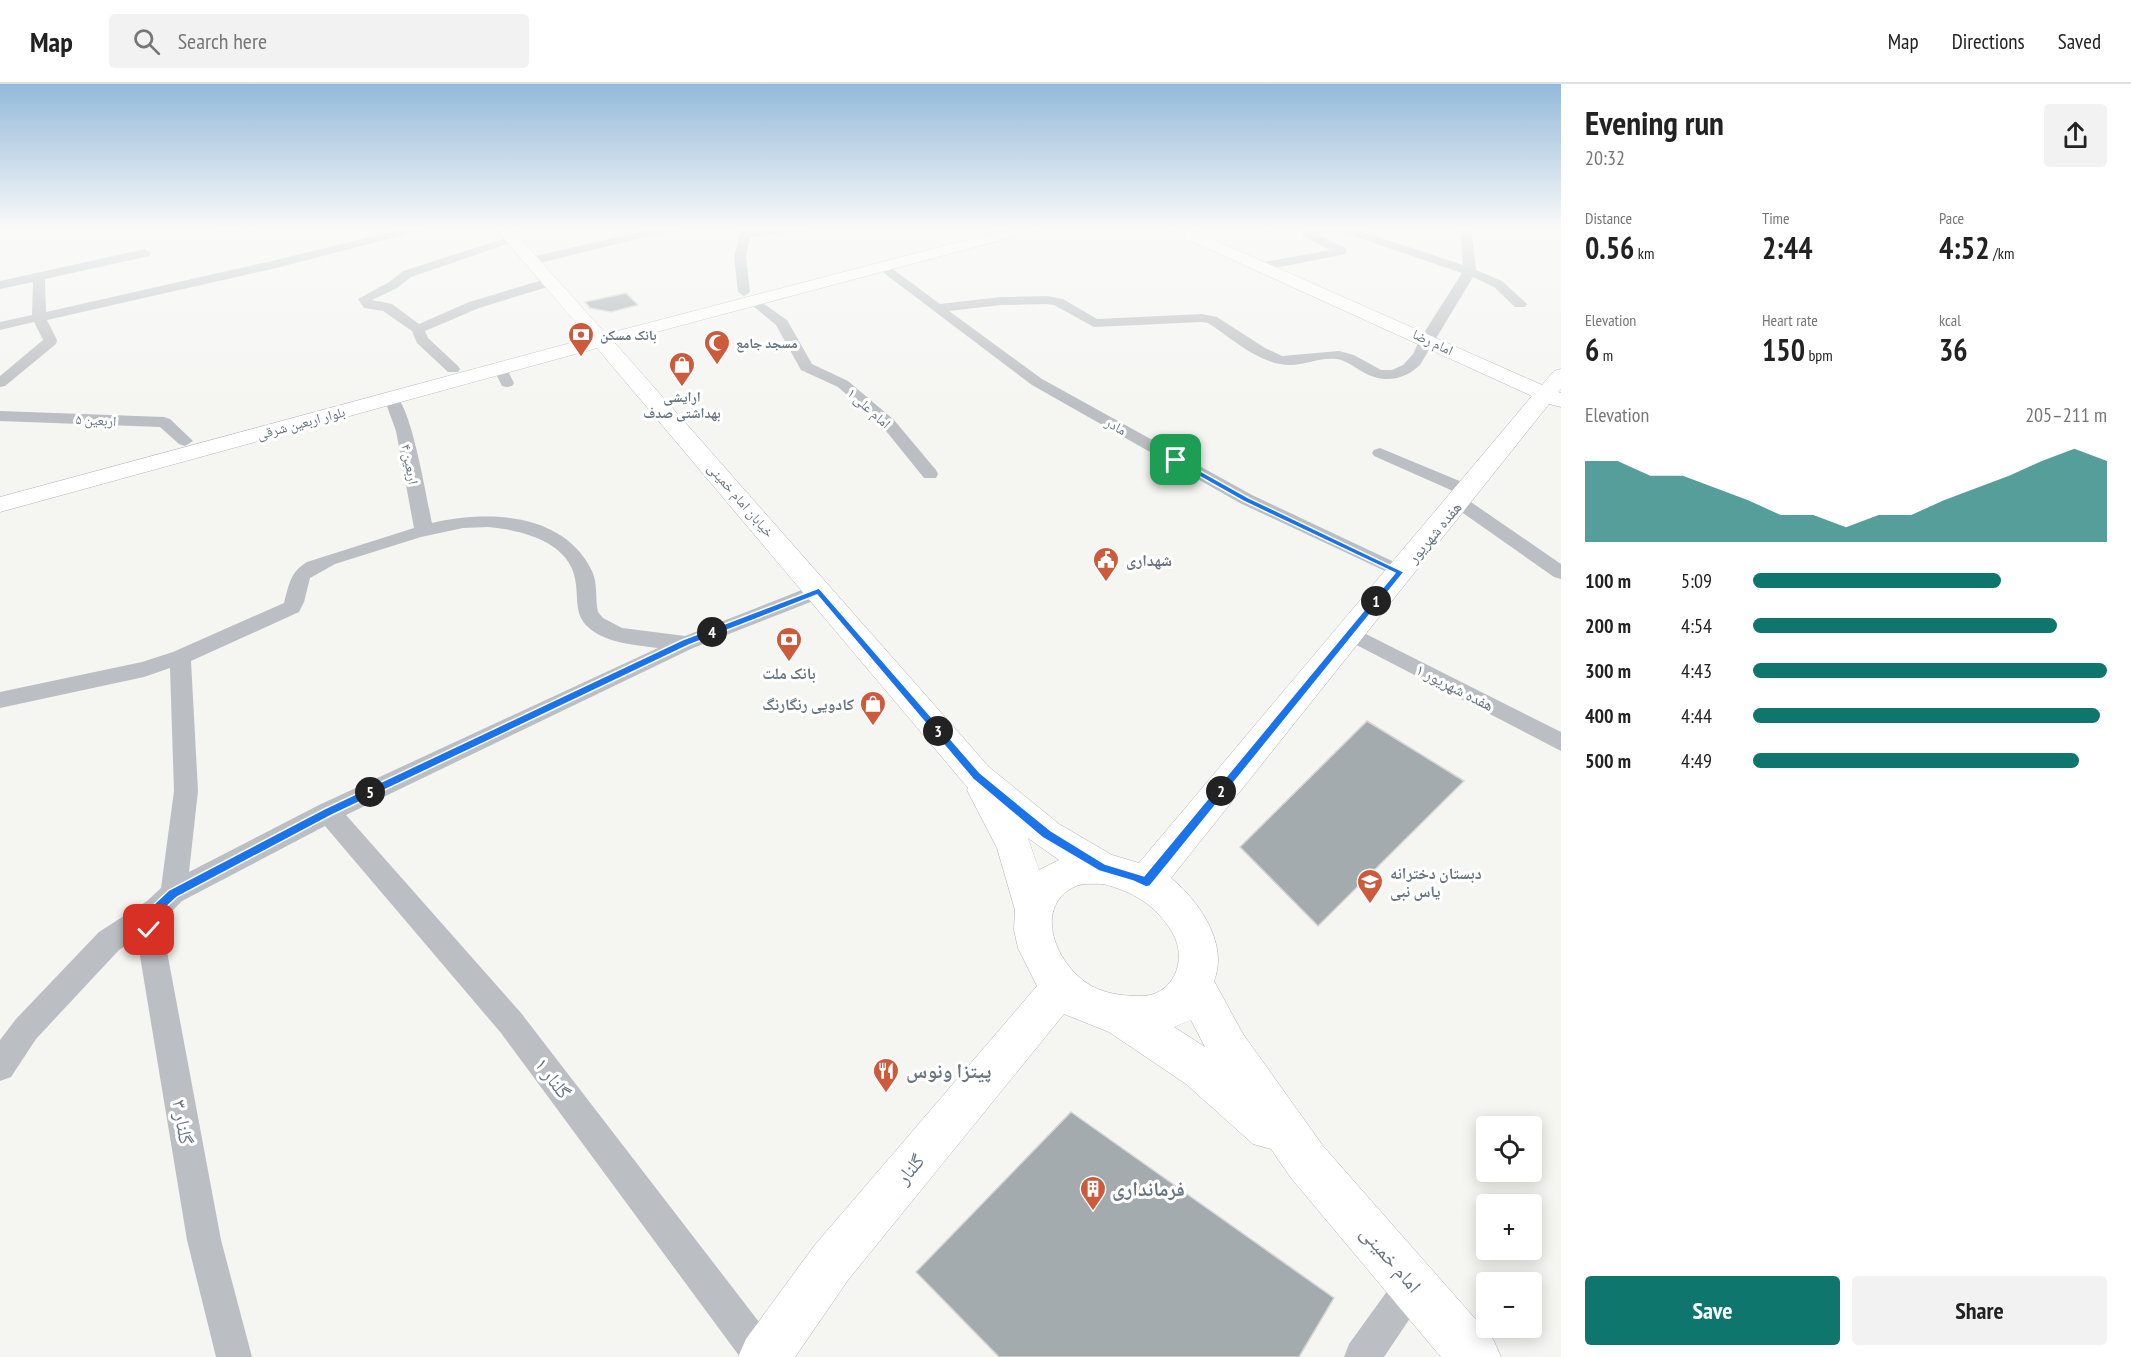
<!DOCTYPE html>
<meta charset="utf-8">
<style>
:root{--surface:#fff;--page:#f2f2f2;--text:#222;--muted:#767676;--line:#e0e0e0;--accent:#0f766e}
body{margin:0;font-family:"PT Sans Narrow","Noto Naskh Arabic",sans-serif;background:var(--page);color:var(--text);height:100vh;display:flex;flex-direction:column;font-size:22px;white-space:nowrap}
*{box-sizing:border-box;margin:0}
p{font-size:20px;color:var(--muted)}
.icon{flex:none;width:33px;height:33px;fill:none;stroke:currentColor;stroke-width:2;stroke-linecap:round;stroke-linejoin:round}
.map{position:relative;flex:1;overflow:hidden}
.side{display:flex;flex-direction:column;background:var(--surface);width:570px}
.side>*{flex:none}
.tools{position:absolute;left:1476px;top:1032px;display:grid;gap:12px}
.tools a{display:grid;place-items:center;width:66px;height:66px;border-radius:6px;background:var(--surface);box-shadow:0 3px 15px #0003;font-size:30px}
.pin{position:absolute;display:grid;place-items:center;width:51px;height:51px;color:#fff;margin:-26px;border-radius:12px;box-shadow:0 3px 9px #0006}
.km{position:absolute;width:30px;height:30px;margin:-15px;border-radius:50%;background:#222;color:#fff;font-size:16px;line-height:30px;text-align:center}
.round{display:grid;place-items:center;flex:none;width:63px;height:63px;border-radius:6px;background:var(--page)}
.headline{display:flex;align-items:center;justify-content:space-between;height:102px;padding:0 24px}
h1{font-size:33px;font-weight:800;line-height:45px}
.stats{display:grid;grid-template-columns:repeat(3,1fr);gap:9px;height:102px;padding:6px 24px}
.stats div{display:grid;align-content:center}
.stats b{font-size:30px;font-weight:800}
.stats small{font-size:16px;font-weight:400}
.stats p{font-size:16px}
.chart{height:168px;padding:12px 24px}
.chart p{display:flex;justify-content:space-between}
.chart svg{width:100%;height:108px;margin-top:6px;fill:var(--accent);opacity:.7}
.button{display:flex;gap:12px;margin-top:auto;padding:12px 24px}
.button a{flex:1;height:69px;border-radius:6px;background:var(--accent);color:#fff;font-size:24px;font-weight:800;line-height:69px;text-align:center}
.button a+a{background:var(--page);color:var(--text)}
ul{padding:0 24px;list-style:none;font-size:20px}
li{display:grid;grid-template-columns:96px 72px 1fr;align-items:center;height:45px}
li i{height:15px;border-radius:8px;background:var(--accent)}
header{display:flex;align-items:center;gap:36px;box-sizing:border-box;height:84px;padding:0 30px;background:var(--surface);border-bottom:2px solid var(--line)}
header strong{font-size:28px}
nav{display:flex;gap:33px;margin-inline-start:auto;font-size:21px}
.search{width:420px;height:54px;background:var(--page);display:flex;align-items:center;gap:15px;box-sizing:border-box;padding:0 21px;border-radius:6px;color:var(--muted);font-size:22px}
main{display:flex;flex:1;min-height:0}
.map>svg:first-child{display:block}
.building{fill:#a3abaf;stroke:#d6d6d5;stroke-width:1.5}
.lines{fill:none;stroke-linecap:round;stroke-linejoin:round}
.secondary-casing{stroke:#b0b4b8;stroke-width:1}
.street{fill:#bbbec2;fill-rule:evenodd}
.secondary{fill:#fff;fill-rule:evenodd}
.route{fill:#1a73e8;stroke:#fff;stroke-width:1.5}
.labels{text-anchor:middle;stroke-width:6;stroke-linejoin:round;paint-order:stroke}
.far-poi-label{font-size:14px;font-weight:bold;fill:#68757f;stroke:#fff;text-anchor:start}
.far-street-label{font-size:14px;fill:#68757f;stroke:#fff}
.street-label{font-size:16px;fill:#68757f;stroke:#fff}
.poi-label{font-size:16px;font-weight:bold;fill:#68757f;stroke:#fff;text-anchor:start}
.near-poi-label{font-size:20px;font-weight:bold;fill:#68757f;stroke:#fff;text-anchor:start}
.near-street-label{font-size:20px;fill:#68757f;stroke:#fff}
</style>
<header>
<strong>Map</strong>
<div class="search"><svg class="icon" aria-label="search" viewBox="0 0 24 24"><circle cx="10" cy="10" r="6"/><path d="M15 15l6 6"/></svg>Search here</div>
<nav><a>Map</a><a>Directions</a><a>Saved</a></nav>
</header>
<main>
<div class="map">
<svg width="1561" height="1273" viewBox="0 0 1561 1273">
<rect width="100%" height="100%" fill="#f5f5f2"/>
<path class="building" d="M626,209L638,221L611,228L590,224L585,218Z
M1367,637L1464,697L1318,842L1240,763Z
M1071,1028L1334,1214L1299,1273H999L916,1188Z"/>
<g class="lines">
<defs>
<path id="secondary" d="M494,143H510L606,250L1016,143H1041L1039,146L615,259L989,683L1059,740L1112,771L1139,779L1532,312L1167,146L1165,143H1185L1542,301L1554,287L1561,285V305L1558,308L1561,309V323L1549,320L1171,794C1199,817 1229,860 1214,897L1243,950L1323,1062L1493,1255L1501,1273H1441L1291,1094L1271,1065L1253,1060L1186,1000L1109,948L1064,930L848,1196L795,1273H738L746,1255L814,1162L1037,902L1018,864L1014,846L1015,826L997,764L967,706L968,704L597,264L0,428V413L589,254ZM1028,754L1059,776L1039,786ZM1103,800C1132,807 1156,821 1172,848C1189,876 1173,914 1138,912C1125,912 1110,910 1098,905C1060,890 1028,824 1076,802C1084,799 1094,800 1103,800ZM1191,936L1205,963L1174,943Z"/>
</defs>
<use href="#secondary" class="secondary-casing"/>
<path class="street" d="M247,143L228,149L222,146L228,143Z
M411,143H429L427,145L276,184L47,236L57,256L56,260L5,302L0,303V292L43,256L34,238L0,246V238L32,231L33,198L0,205V197L145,165L151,169L149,172L45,195L46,228L276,176Z
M662,143H681L679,145L531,181L525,177L527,174Z
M741,143H751V146L781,143H814L808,146L750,153L746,173L750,208L744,212L738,208L734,173Z
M1322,143H1348L1463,181L1460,143H1471L1476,186L1502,197L1527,220L1525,223H1515L1494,203L1473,193L1420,281C1402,298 1381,299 1361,287C1353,282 1345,276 1336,275C1320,273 1305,281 1290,281C1259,281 1232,254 1208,239L1202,238L1094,243L1054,221L1047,220L1001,221L949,227L1042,295L1252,411L1407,484L1410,488L1407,492L1400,494L1240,419L1032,301L876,183L882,179L886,180L940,220L1001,213L1047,212L1063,215L1097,235L1202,230L1217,233L1265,264L1282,272L1339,267L1354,271L1381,286H1392L1403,281L1413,270L1420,255L1462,189L1336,146L1317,151L1346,164V170L1264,186L1258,182L1264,178L1330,166L1300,150Z
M512,152L516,153V157L411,193L397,204L372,216L392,220L419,240L469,218L546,195H554L556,198L554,201L479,224L425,247L428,254L458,282L460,285L458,288H448L417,259L412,247L383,227L364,224L358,215L389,198L403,187Z
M754,213L787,236L812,280L848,297L894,336L936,386L938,390L936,394H924L882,342L838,303L801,286L776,241L747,217Z
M500,280L505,281L514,299L512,302L507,303L502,302L493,284Z
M392,309C411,314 427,418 432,439C486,426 564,428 592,487C598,500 595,515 598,528L603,534L622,544L685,552L812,502L819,501L826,502L829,507L826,512L693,564L346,731L521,929L776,1260L781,1273H740L501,949L325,742L182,817L167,832L163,846L221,1156L252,1273H216L187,1156L137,854L119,866L36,955L11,993L0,997V956L16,935L99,848L147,817L161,804L174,707L170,584L144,593L0,624V608L142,578L173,568L284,519C289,501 290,488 307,478L414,444L396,347L384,314ZM488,443C522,446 573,458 576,501C578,517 575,531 588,543C604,559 636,561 658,564L319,721L189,788L198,707L191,577L299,528L304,518L310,494L335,480L421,453L463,444Z
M0,327L164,333L170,335L193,357L185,362L179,360L160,343L0,337Z
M1380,364L1474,403L1477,407L1474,411H1462L1374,372L1372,369L1374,366Z
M1459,413L1465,414L1561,480V495L1554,493L1453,422L1450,418L1453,414Z
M1350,542L1561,648V667L1343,554L1340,549L1343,544Z
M1413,1182L1425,1188L1431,1200L1425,1212L1384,1273H1344L1349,1260L1401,1188Z"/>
<use href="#secondary" class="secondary"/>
</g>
<linearGradient id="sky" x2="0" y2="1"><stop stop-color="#94b9da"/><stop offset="0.45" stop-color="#fafaf9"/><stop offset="1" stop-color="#fafaf9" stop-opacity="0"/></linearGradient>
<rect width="1561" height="321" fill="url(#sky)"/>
<path class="route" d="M1174,375H1179L1249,414L1404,488L1150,802L1146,803L1133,797L1099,787L1043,754L973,695L817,511L689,561L332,731L177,813L161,828L153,850H145L143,846L152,822L169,806L324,725L682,556L819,504L980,689L1051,747L1105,780L1144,792L1395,489L1243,417L1174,378Z"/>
<defs>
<symbol id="bank-pin" viewBox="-11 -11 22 30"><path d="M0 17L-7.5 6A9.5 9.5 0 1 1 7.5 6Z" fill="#cc5a3b" stroke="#fff"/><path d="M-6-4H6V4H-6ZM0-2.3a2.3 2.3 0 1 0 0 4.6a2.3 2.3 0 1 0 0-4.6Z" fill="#fff"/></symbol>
<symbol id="mosque-pin" viewBox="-11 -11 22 30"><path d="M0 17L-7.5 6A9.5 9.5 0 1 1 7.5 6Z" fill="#cc5a3b" stroke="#fff"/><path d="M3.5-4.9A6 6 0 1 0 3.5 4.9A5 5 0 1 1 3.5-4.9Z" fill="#fff"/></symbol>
<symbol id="shop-pin" viewBox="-11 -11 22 30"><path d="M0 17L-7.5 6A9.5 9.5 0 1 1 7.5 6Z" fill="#cc5a3b" stroke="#fff"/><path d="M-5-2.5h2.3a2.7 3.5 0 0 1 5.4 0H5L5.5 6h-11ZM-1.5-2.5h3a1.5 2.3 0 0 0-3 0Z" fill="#fff"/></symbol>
<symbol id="civic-pin" viewBox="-11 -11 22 30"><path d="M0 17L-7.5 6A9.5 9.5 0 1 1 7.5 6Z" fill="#cc5a3b" stroke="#fff"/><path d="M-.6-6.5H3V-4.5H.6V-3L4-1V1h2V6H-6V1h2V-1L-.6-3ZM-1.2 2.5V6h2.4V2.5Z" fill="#fff"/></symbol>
<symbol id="school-pin" viewBox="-11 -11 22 30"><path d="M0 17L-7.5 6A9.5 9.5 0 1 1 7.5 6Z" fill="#cc5a3b" stroke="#fff"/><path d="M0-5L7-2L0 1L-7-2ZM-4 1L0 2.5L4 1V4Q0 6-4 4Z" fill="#fff"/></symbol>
<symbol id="restaurant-pin" viewBox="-11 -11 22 30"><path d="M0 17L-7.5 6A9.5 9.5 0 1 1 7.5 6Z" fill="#cc5a3b" stroke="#fff"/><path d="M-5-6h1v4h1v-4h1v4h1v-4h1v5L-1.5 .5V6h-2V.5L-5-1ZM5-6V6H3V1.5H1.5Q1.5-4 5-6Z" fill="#fff"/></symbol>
<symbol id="building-pin" viewBox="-11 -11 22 30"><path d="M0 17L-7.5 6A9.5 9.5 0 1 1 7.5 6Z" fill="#cc5a3b" stroke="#fff"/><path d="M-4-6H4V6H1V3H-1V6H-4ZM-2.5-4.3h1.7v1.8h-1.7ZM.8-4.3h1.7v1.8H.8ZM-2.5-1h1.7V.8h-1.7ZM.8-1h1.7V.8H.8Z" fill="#fff"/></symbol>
</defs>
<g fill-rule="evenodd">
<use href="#bank-pin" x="566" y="236" width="30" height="40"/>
<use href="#mosque-pin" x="702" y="244" width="30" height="40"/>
<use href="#shop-pin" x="667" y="266" width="30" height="40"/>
<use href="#civic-pin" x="1091" y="461" width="30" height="40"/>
<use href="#bank-pin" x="774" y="541" width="30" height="40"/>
<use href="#shop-pin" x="858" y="605" width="30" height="40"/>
<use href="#school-pin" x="1355" y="783" width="30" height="40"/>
<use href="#restaurant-pin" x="871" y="972" width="30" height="40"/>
<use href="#building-pin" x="1078" y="1090" width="30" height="40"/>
</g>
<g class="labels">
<g class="far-poi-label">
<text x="600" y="256">بانک مسکن</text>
<text x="736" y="264">مسجد جامع</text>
<text x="682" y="318" text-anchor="middle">ارایشی<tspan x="682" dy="16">بهداشتی صدف</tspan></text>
</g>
<g class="far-street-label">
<text transform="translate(1433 258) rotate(25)" y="5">امام رضا</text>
<text transform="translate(869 324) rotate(42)" y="5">امام علی ۱</text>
<text transform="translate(96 336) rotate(3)" y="5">اربعین ۵</text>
<text transform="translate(301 339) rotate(-15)" y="5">بلوار اربعین شرقی</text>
<text transform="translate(1116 342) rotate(29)" y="5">مادر</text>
<text transform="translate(410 380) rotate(79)" y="5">اربعین ۴</text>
<text transform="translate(741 416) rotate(49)" y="5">خیابان امام خمینی</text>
</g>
<g class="street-label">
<text transform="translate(1434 448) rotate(-50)" y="6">هفده شهریور</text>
<text transform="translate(1455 603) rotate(27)" y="6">هفده شهریور ۱</text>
</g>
<g class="poi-label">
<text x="1126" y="482">شهداری</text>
<text x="789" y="595" text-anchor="middle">بانک ملت</text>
<text x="854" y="626" text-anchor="end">کادویی رنگارنگ</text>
<text x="1390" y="795">دبستان دخترانه<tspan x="1390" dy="18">یاس نبی</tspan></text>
</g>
<g class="near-poi-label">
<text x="906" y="994">پیتزا ونوس</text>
<text x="1112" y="1112">فرمانداری</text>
</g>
<g class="near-street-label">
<text transform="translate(553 994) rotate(53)" y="7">گلنار ۱</text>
<text transform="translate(183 1038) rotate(80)" y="7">گلنار ۳</text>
<text transform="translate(910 1085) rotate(-50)" y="7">گلنار</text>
<text transform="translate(1391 1175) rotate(49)" y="7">امام خمینی</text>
</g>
</g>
</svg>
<div class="tools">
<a><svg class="icon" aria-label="locate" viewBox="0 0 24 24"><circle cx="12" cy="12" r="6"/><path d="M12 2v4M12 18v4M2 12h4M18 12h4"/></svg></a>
<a>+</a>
<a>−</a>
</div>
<div class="pin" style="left:1176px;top:376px;background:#1e9e55"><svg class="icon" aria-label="arrive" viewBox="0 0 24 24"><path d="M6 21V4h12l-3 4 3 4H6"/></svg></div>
<div class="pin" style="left:149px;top:846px;background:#d93025"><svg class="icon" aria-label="check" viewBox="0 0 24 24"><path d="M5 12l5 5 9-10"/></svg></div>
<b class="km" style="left:1376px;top:517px">1</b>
<b class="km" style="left:1221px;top:707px">2</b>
<b class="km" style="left:938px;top:647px">3</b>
<b class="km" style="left:712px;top:548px">4</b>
<b class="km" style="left:370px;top:708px">5</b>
</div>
<section class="side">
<div class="headline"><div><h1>Evening run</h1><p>20:32</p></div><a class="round"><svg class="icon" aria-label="share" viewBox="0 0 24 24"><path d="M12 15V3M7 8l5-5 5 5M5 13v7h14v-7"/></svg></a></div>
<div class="stats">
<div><p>Distance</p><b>0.56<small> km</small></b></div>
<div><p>Time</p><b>2:44</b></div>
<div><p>Pace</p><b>4:52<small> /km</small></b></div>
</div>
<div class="stats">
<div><p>Elevation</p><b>6<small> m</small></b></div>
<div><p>Heart rate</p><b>150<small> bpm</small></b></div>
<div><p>kcal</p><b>36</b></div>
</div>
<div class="chart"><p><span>Elevation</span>205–211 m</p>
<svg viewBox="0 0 160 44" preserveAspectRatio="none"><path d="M0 44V11L10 11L20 17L30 17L40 22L50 27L60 33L70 33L80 38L90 33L100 33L110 27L120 22L130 17L140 11L150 6L160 11V44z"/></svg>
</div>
<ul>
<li><b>100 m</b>5:09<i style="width:70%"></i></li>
<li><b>200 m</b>4:54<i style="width:86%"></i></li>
<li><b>300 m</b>4:43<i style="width:100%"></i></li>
<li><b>400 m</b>4:44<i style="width:98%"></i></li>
<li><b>500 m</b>4:49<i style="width:92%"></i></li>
</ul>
<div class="button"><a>Save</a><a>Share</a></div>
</section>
</main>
